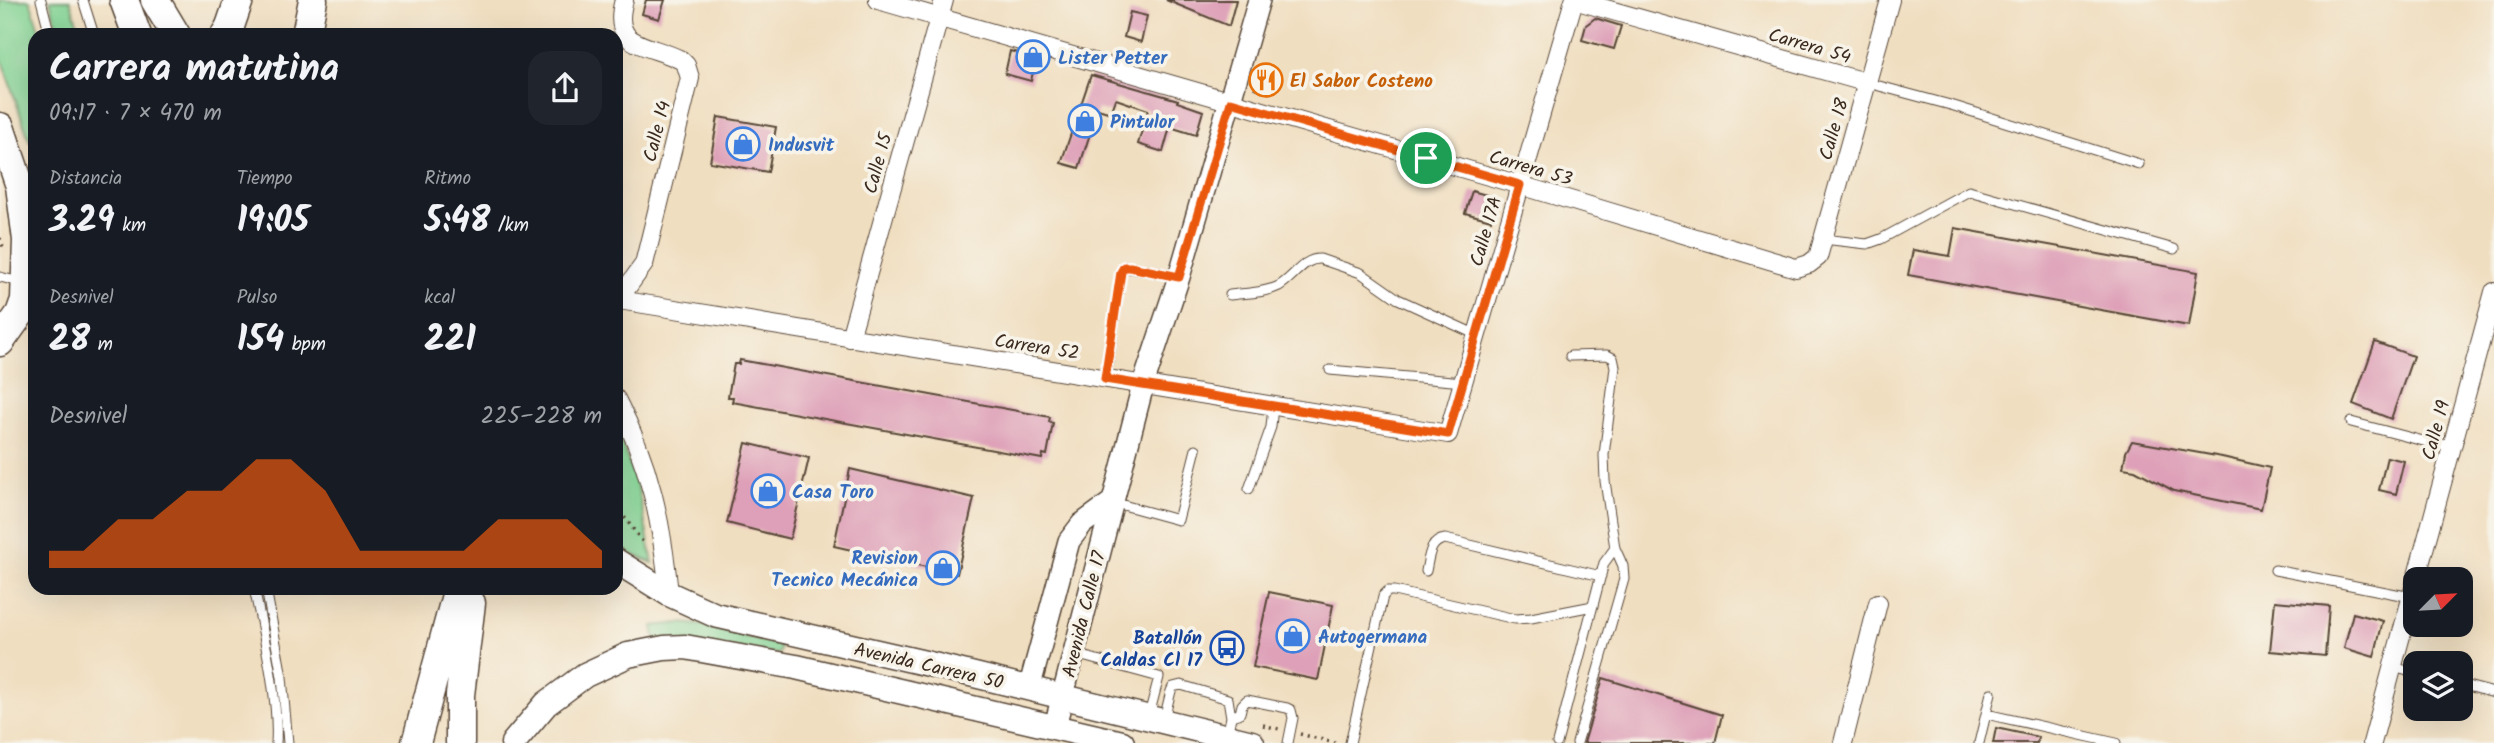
<!DOCTYPE html>
<html lang="es">
<meta charset="utf-8">
<style>
:root{--surface:#171b24;--page:#20242c;--text:#f1f3f6;--muted:#9ea1a6;--accent:#ea580c}
body{margin:0;font-family:Kalam,sans-serif;background:var(--page);color:var(--text);height:100vh;display:flex;flex-direction:column;font-size:26px;white-space:nowrap}
*{box-sizing:border-box;margin:0}
p{font-size:23px;color:var(--muted)}
.icon{flex:none;width:38px;height:38px;fill:none;stroke:currentColor;stroke-width:2;stroke-linecap:round;stroke-linejoin:round}
.map{position:relative;flex:1;overflow:hidden}
.sheet{position:absolute;left:28px;top:28px;width:595px;height:567px;display:flex;flex-direction:column;background:var(--surface);border-radius:21px;box-shadow:0 7px 28px #0002}
.sheet>*{flex:none}
.needle{width:46px;rotate:66deg}
.controls{position:absolute;left:2403px;top:567px;display:grid;gap:14px}
.controls a{display:grid;place-items:center;width:70px;height:70px;border-radius:14px;background:var(--surface);box-shadow:0 7px 28px #0002;font-size:35px}
.pin{position:absolute;display:grid;place-items:center;width:60px;height:60px;color:#fff;margin:-30px;border:4px solid #fff;border-radius:50%;box-shadow:0 2px 7px #0007}
.round{display:grid;place-items:center;flex:none;width:74px;height:74px;border-radius:21px;background:var(--page)}
.summary{display:flex;align-items:center;justify-content:space-between;height:119px;padding:0 21px}
h1{font-size:38px;font-weight:700;line-height:52px}
.metrics{display:grid;grid-template-columns:repeat(3,1fr);gap:10px;height:119px;padding:7px 21px}
.metrics div{display:grid;align-content:center}
.metrics b{font-size:35px;font-weight:700}
.metrics small{font-size:19px;font-weight:400}
.metrics p{font-size:19px}
.chart{height:196px;padding:14px 21px}
.chart p{display:flex;justify-content:space-between}
.chart svg{width:100%;height:126px;margin-top:7px;fill:var(--accent);opacity:.7}
.map>svg:first-child{display:block}
.green{fill:#81d293;stroke:#5e7e58;stroke-width:2}
.building{fill:#dea0b8}
.lines{fill:none;stroke-linecap:round;stroke-linejoin:round}
.service-casing{stroke:#564536;stroke-width:11}
.minor-casing{stroke:#564536;stroke-width:20}
.tertiary-casing{stroke:#564536;stroke-width:24}
.secondary-casing{stroke:#564536;stroke-width:27}
.primary-casing{stroke:#564536;stroke-width:31}
.trunk-casing{stroke:#564536;stroke-width:31}
.path{stroke:#564536;stroke-width:3.5;stroke-dasharray:2 5;stroke-linecap:butt}
.service{stroke:#fff;stroke-width:9}
.minor{stroke:#fff;stroke-width:18}
.tertiary{stroke:#fff;stroke-width:21}
.secondary{stroke:#fff;stroke-width:24}
.primary{stroke:#fff;stroke-width:28}
.trunk{stroke:#fff;stroke-width:28}
.route-casing{stroke:#fff;stroke-width:14}
.route{stroke:#ea580c;stroke-width:9}
.labels{text-anchor:middle;stroke-width:7;stroke-linejoin:round;paint-order:stroke}
.street-label{font-size:19px;fill:#3b2a1e;stroke:#f7f3e8}
.shop-label{font-size:19px;font-weight:bold;fill:#366cbe;stroke:#f7f3e8;text-anchor:start}
.food-label{font-size:19px;font-weight:bold;fill:#c56008;stroke:#f7f3e8;text-anchor:start}
.transit-label{font-size:19px;font-weight:bold;fill:#164399;stroke:#f7f3e8;text-anchor:end}
</style>
<div class="map">
<svg width="2494" height="743" viewBox="0 0 2494 743">
<rect width="100%" height="100%" fill="#f7f3e8"/>
<filter id="ink" filterUnits="userSpaceOnUse"><feTurbulence type="fractalNoise" baseFrequency=".0143" numOctaves="2"/><feDisplacementMap in="SourceGraphic" scale="14" xChannelSelector="R" yChannelSelector="G"/><feConvolveMatrix kernelMatrix="1 2 1 2 8 2 1 2 1" color-interpolation-filters="sRGB"/></filter>
<filter id="wash" filterUnits="userSpaceOnUse"><feTurbulence type="fractalNoise" baseFrequency=".00686" numOctaves="4" result="noise"/><feDisplacementMap in="SourceGraphic" scale="28" xChannelSelector="R" yChannelSelector="G"/><feGaussianBlur stdDeviation="1.57" result="paint"/><feColorMatrix in="noise" values="0 0 0 0 0 0 0 0 0 0 0 0 0 0 0 0 0 1.4 0 .05"/><feComposite in="paint" operator="in"/></filter>
<g filter="url(#wash)">
<rect width="100%" height="100%" fill="#f0dec0"/>
<path class="green" d="M0,0H30L40,33L35,35V141L30,142L0,55Z
M50,0H70L81,35H59Z
M616,426L638,489L653,563L631,554L616,543Z
M681,623L701,625L781,646L779,654L655,639L653,626Z"/>
<g id="blocks">
<path class="building" d="M646,0H665L659,19L642,14Z
M1166,0H1236L1229,26Z
M1130,12L1147,16L1141,42L1124,37Z
M1595,18L1621,26L1614,49L1582,40L1586,25Z
M1010,51L1036,58L1031,81L1005,74Z
M1262,68L1276,73L1269,93L1255,88Z
M1091,75L1178,100L1177,102L1203,111L1196,135L1170,127L1163,152L1138,144L1148,110L1116,99L1111,113L1098,109L1079,168L1061,163Z
M718,117L776,127L768,172L710,162Z
M1472,191L1497,198L1491,220L1465,213Z
M1955,228L2198,272L2189,326L1908,275L1913,250L1950,256Z
M2375,342L2413,356L2391,419L2353,404Z
M740,360L1050,417L1049,422L1053,423L1047,455L1043,454L1042,459L732,402L733,397H728L734,364H739Z
M2132,441L2222,457L2270,468L2261,509L2174,491L2135,470L2123,468L2126,452Z
M746,443L809,458L790,539L727,523Z
M2387,457L2404,461L2396,494L2379,490Z
M850,469L974,498L957,574L834,546Z
M1269,592L1333,605L1318,680L1253,667Z
M2275,601L2329,606L2325,656L2270,651Z
M2353,613L2383,621L2374,657L2344,648Z
M1603,678L1722,715L1715,743H1584Z
M1996,728L2038,737L2037,743H1993Z"/>
</g>
</g>
<g filter="url(#ink)">
<use href="#blocks" fill-opacity="0" stroke="#564536" stroke-width="2"/>
<g class="lines">
<defs>
<path id="service" d="M41,0L50,35
M83,0L94,35
M1868,83L1954,106L2139,164
M1823,239L1867,244L1881,239L1969,191L2174,249
M0,277L20,282
M1230,295C1246,293 1265,293 1279,286C1293,278 1304,258 1320,259L1361,273L1398,299L1477,335
M1570,356L1607,355L1613,358L1615,367L1604,455L1605,481L1615,548L1623,566L1624,579L1577,743
M1330,370L1463,382
M1106,379L1121,272L1124,267L1178,276
M2351,422L2431,443L2452,446
M1249,489L1271,427L1273,406
M1112,502L1178,520L1196,449
M2275,570L2411,597
M1426,571C1429,558 1429,541 1445,539L1601,576
M254,588C263,633 279,698 276,743
M266,588L282,677L288,743
M1075,654L1159,677L1149,715
M2393,667L2415,673
M2460,684L2494,693
M1986,714L2116,743
M1231,717L1240,713L1242,705L1247,700L1287,708L1291,710L1293,718L1288,743
M1164,719L1171,691L1173,687L1181,685L1228,699L1231,717L1227,736
M1350,743L1383,596L1388,591H1394L1515,619L1531,618L1593,606
M1557,743L1604,563L1615,548
M1979,743L1991,693"/>
<path id="minor" d="M878,0L1520,185L1796,268L1809,264L1818,257L1890,0
M1574,0L1868,83
M619,300L1448,434L1574,0
M616,303L644,264L690,78L686,65L681,60C648,43 610,49 624,0
M850,338L944,0
M616,399C650,463 662,523 669,594
M2416,579L2494,292
M1843,743L1878,603
M2372,743L2415,584"/>
<path id="tertiary" d="M1029,689L1069,541L1082,524L1112,502
M1055,726L1143,385L1179,277L1259,0"/>
<path id="secondary" d="M616,561L669,594L715,615L925,663L1252,743
M513,743L546,704L585,675L628,655L664,648L685,647L796,667L1122,743"/>
<path id="primary" d="M227,35L239,0
M306,35L313,0"/>
<path id="trunk" d="M124,0L137,35
M155,0L176,35
M225,35L230,27
M0,127L20,186L27,240L25,300L20,314L0,342
M416,743L458,588
M460,743V695L471,603"/>
</defs>
<use href="#service" class="service-casing"/>
<use href="#minor" class="minor-casing"/>
<use href="#tertiary" class="tertiary-casing"/>
<use href="#secondary" class="secondary-casing"/>
<use href="#primary" class="primary-casing"/>
<use href="#trunk" class="trunk-casing"/>
<path class="path" d="M0,238L4,250
M616,506L645,545
M1263,725L1279,729
M1300,734L1335,743"/>
<use href="#service" class="service"/>
<use href="#minor" class="minor"/>
<use href="#tertiary" class="tertiary"/>
<use href="#secondary" class="secondary"/>
<use href="#primary" class="primary"/>
<use href="#trunk" class="trunk"/>
</g>
</g>
<g class="lines" filter="url(#ink)">
<defs>
<path id="route" d="M1231,102L1520,185L1448,434L1105,379L1121,272L1124,267H1130L1179,277Z"/>
</defs>
<use href="#route" class="route-casing"/>
<use href="#route" class="route"/>
</g>
<defs>
<symbol id="shop-ring" viewBox="-11 -11 22 22"><circle r="9.5" fill="#f7f3e8" stroke="#3f7fe0" stroke-width="1.5"/><path d="M-5-2.5h2.3a2.7 3.5 0 0 1 5.4 0H5L5.5 6h-11ZM-1.5-2.5h3a1.5 2.3 0 0 0-3 0Z" fill="#3f7fe0"/></symbol>
<symbol id="restaurant-ring" viewBox="-11 -11 22 22"><circle r="9.5" fill="#f7f3e8" stroke="#e8710a" stroke-width="1.5"/><path d="M-5-6h1v4h1v-4h1v4h1v-4h1v5L-1.5 .5V6h-2V.5L-5-1ZM5-6V6H3V1.5H1.5Q1.5-4 5-6Z" fill="#e8710a"/></symbol>
<symbol id="bus-ring" viewBox="-11 -11 22 22"><circle r="9.5" fill="#f7f3e8" stroke="#1a4fb4" stroke-width="1.5"/><path d="M-5-6H5V4H4V6H2V4H-2V6H-4V4H-5ZM-3.5-4V0h7V-4ZM-3.5 1.2v1.5H-2V1.2ZM2 1.2v1.5H3.5V1.2Z" fill="#1a4fb4"/></symbol>
</defs>
<g fill-rule="evenodd">
<use href="#shop-ring" x="1014" y="38" width="38" height="38"/>
<use href="#restaurant-ring" x="1247" y="61" width="38" height="38"/>
<use href="#shop-ring" x="1066" y="102" width="38" height="38"/>
<use href="#shop-ring" x="724" y="125" width="38" height="38"/>
<use href="#shop-ring" x="749" y="472" width="38" height="38"/>
<use href="#shop-ring" x="924" y="549" width="38" height="38"/>
<use href="#shop-ring" x="1274" y="617" width="38" height="38"/>
<use href="#bus-ring" x="1208" y="629" width="38" height="38"/>
</g>
<g class="labels">
<g class="street-label">
<text transform="translate(1810 45) rotate(16)" y="7">Carrera 54</text>
<text transform="translate(1833 129) rotate(-74)" y="7">Calle 18</text>
<text transform="translate(656 131) rotate(-76)" y="7">Calle 14</text>
<text transform="translate(877 163) rotate(-75)" y="7">Calle 15</text>
<text transform="translate(1531 167) rotate(16)" y="7">Carrera 53</text>
<text transform="translate(1485 231) rotate(-74)" y="7">Calle 17A</text>
<text transform="translate(1037 346) rotate(9)" y="7">Carrera 52</text>
<text transform="translate(2435 430) rotate(-75)" y="7">Calle 19</text>
<text transform="translate(1083 614) rotate(-76)" y="7">Avenida Calle 17</text>
<text transform="translate(929 665) rotate(13)" y="7">Avenida Carrera 50</text>
</g>
<g class="shop-label">
<text x="1058" y="64">Lister Petter</text>
<text x="1110" y="128">Pintulor</text>
<text x="768" y="151">Indusvit</text>
<text x="792" y="498">Casa Toro</text>
<text x="918" y="564" text-anchor="end">Revision<tspan x="918" dy="22">Tecnico Mecánica</tspan></text>
<text x="1318" y="643">Autogermana</text>
</g>
<g class="food-label">
<text x="1290" y="87">El Sabor Costeno</text>
</g>
<g class="transit-label">
<text x="1202" y="644">Batallón<tspan x="1202" dy="22">Caldas Cl 17</tspan></text>
</g>
</g>
</svg>
<div class="controls">
<a><svg class="needle" viewBox="-14 -14 28 28"><path d="M0-13l5 13h-10z" fill="#e53935"/><path d="M0 13l5-13h-10z" fill="#9ea1a6"/></svg></a>
<a><svg class="icon" aria-label="layers" viewBox="0 0 24 24"><path d="M12 4l9 5-9 5-9-5zM3 14l9 5 9-5"/></svg></a>
</div>
<div class="pin" style="left:1426px;top:158px;background:#1e9e55"><svg class="icon" aria-label="arrive" viewBox="0 0 24 24"><path d="M6 21V4h12l-3 4 3 4H6"/></svg></div>
<section class="sheet">
<div class="summary"><div><h1>Carrera matutina</h1><p>09:17 · 7 × 470 m</p></div><a class="round"><svg class="icon" aria-label="share" viewBox="0 0 24 24"><path d="M12 15V3M7 8l5-5 5 5M5 13v7h14v-7"/></svg></a></div>
<div class="metrics">
<div><p>Distancia</p><b>3.29<small> km</small></b></div>
<div><p>Tiempo</p><b>19:05</b></div>
<div><p>Ritmo</p><b>5:48<small> /km</small></b></div>
</div>
<div class="metrics">
<div><p>Desnivel</p><b>28<small> m</small></b></div>
<div><p>Pulso</p><b>154<small> bpm</small></b></div>
<div><p>kcal</p><b>221</b></div>
</div>
<div class="chart"><p><span>Desnivel</span>225–228 m</p>
<svg viewBox="0 0 160 44" preserveAspectRatio="none"><path d="M0 44V38L10 38L20 27L30 27L40 17L50 17L60 6L70 6L80 17L90 38L100 38L110 38L120 38L130 27L140 27L150 27L160 38V44z"/></svg>
</div>
</section>
</div>
